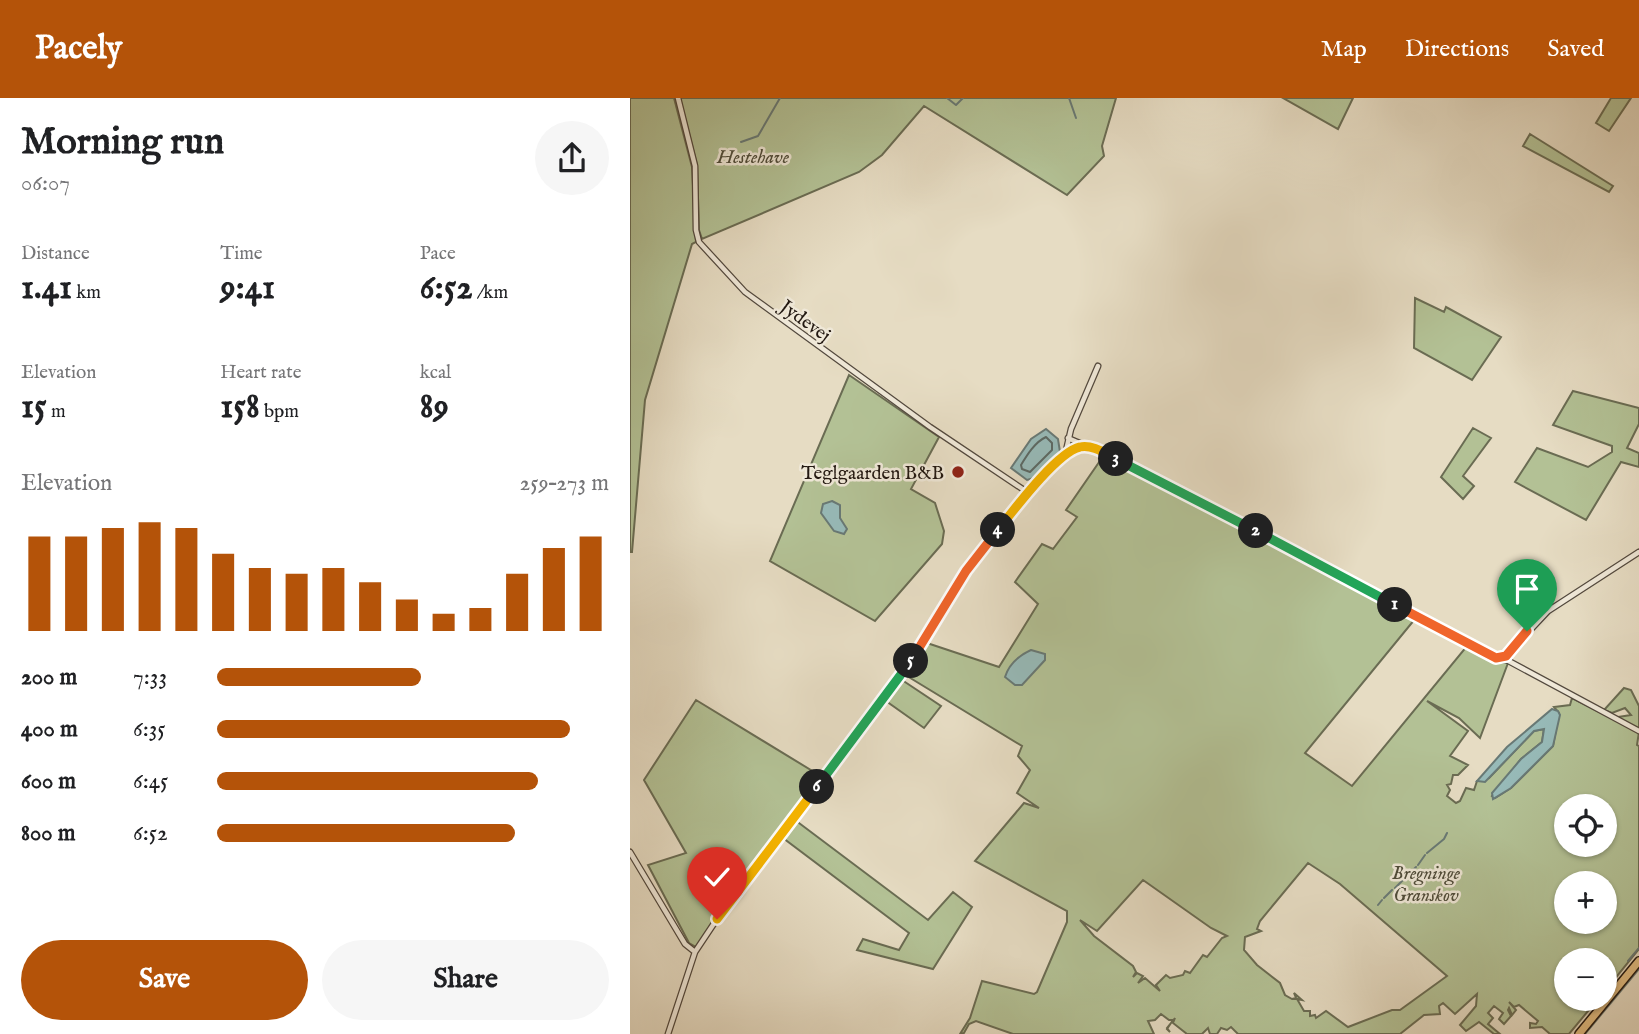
<!DOCTYPE html>
<meta charset="utf-8">
<style>
:root{--surface:#fff;--page:#f6f6f6;--text:#202124;--muted:#757577;--accent:#b45309}
body{margin:0;font-family:"IM FELL English",serif;background:var(--page);color:var(--text);height:100vh;display:flex;flex-direction:column;font-size:26px;white-space:nowrap}
*{box-sizing:border-box;margin:0}
p{font-size:23px;color:var(--muted)}
.icon{flex:none;width:38px;height:38px;fill:none;stroke:currentColor;stroke-width:2;stroke-linecap:round;stroke-linejoin:round}
.map{position:relative;flex:1;overflow:hidden}
.panel{display:flex;flex-direction:column;background:var(--surface);width:630px}
.panel>*{flex:none}
.tools{position:absolute;left:924px;top:696px;display:grid;gap:14px}
.tools a{display:grid;place-items:center;width:63px;height:63px;border-radius:50%;background:var(--surface);box-shadow:0 2px 5px #0004;font-size:35px}
.pin{position:absolute;display:grid;place-items:center;width:60px;height:60px;color:#fff;margin:-72px -30px;border-radius:50% 50% 50% 0;rotate:-45deg;box-shadow:0 0 7px #0007}
.pin .icon{rotate:45deg}
.km{position:absolute;width:35px;height:35px;margin:-18px;border-radius:50%;background:#222;color:#fff;font-size:19px;line-height:35px;text-align:center}
.round{display:grid;place-items:center;flex:none;width:74px;height:74px;border-radius:37px;background:var(--page)}
.summary{display:flex;align-items:center;justify-content:space-between;height:119px;padding:0 21px}
h1{font-size:38px;font-weight:700;line-height:52px}
.figures{display:grid;grid-template-columns:repeat(3,1fr);gap:10px;height:119px;padding:7px 21px}
.figures div{display:grid;align-content:center}
.figures b{font-size:35px;font-weight:700}
.figures small{font-size:19px;font-weight:400}
.figures p{font-size:19px}
.chart{height:196px;padding:14px 21px}
.chart p{display:flex;justify-content:space-between}
.chart svg{width:100%;height:126px;margin-top:7px;stroke:var(--accent);stroke-width:6}
.cta{display:flex;gap:14px;margin-top:auto;padding:14px 21px}
.cta a{flex:1;height:80px;border-radius:42px;background:var(--accent);color:#fff;font-size:28px;font-weight:700;line-height:80px;text-align:center}
.cta a+a{background:var(--page);color:var(--text)}
ul{padding:0 21px;list-style:none;font-size:23px}
li{display:grid;grid-template-columns:112px 84px 1fr;align-items:center;height:52px}
li i{height:18px;border-radius:9px;background:var(--accent)}
header{display:flex;align-items:center;gap:42px;box-sizing:border-box;height:98px;padding:0 35px;background:var(--accent);color:#fff}
header strong{font-size:33px}
nav{display:flex;gap:38px;margin-inline-start:auto;font-size:24px}
main{display:flex;flex:1;min-height:0}
.map>svg:first-child{display:block}
.green{fill:#b3c195;stroke:#6a6c53;stroke-width:2;fill-rule:evenodd}
.water{fill:#97bab8;stroke:#687975;stroke-width:2}
.lines{fill:none;stroke-linecap:round;stroke-linejoin:round}
.shore{stroke:#5c6964;stroke-width:2}
.stream{stroke:#687975;stroke-width:2}
.minor-casing{stroke:#53493e;stroke-width:7}
.primary-casing{stroke:#221811;stroke-width:10}
.minor{stroke:#efe8d8;stroke-width:4.5}
.primary{stroke:#e3be82;stroke-width:7}
.split-1-casing{stroke:#fff;stroke-width:14}
.split-2-casing{stroke:#fff;stroke-width:14}
.split-3-casing{stroke:#fff;stroke-width:14}
.split-4-casing{stroke:#fff;stroke-width:14}
.split-5-casing{stroke:#fff;stroke-width:14}
.split-6-casing{stroke:#fff;stroke-width:14}
.split-7-casing{stroke:#fff;stroke-width:14}
.split-1{stroke:#f0652b;stroke-width:9}
.split-2{stroke:#22a559;stroke-width:9}
.split-3{stroke:#22a559;stroke-width:9}
.split-4{stroke:#f5b400;stroke-width:9}
.split-5{stroke:#f0652b;stroke-width:9}
.split-6{stroke:#22a559;stroke-width:9}
.split-7{stroke:#f5b400;stroke-width:9}
.poi-dot{fill:#8f2418;stroke:#efe8d8;stroke-width:2.5}
.labels{text-anchor:middle;stroke-width:5;stroke-linejoin:round;paint-order:stroke}
.park-label{font-size:19px;font-style:italic;fill:#4e4b39;stroke:#efe8d8}
.street-label{font-size:19px;fill:#221811;stroke:#efe8d8}
.poi-label{font-size:19px;fill:#221811;stroke:#efe8d8;text-anchor:end}
</style>
<header>
<strong>Pacely</strong>
<nav><a>Map</a><a>Directions</a><a>Saved</a></nav>
</header>
<main>
<section class="panel">
<div class="summary"><div><h1>Morning run</h1><p>06:07</p></div><a class="round"><svg class="icon" aria-label="share" viewBox="0 0 24 24"><path d="M12 15V3M7 8l5-5 5 5M5 13v7h14v-7"/></svg></a></div>
<div class="figures">
<div><p>Distance</p><b>1.41<small> km</small></b></div>
<div><p>Time</p><b>9:41</b></div>
<div><p>Pace</p><b>6:52<small> /km</small></b></div>
</div>
<div class="figures">
<div><p>Elevation</p><b>15<small> m</small></b></div>
<div><p>Heart rate</p><b>158<small> bpm</small></b></div>
<div><p>kcal</p><b>89</b></div>
</div>
<div class="chart"><p><span>Elevation</span>259–273 m</p>
<svg viewBox="0 0 160 44" preserveAspectRatio="none"><path d="M5 44V11M15 44V11M25 44V8M35 44V6M45 44V8M55 44V17M65 44V22M75 44V24M85 44V22M95 44V27M105 44V33M115 44V38M125 44V36M135 44V24M145 44V15M155 44V11"/></svg>
</div>
<ul>
<li><b>200 m</b>7:33<i style="width:52%"></i></li>
<li><b>400 m</b>6:35<i style="width:90%"></i></li>
<li><b>600 m</b>6:45<i style="width:82%"></i></li>
<li><b>800 m</b>6:52<i style="width:76%"></i></li>
</ul>
<div class="cta"><a>Save</a><a>Share</a></div>
</section>
<div class="map">
<svg width="1009" height="936" viewBox="0 0 1009 936">
<rect width="100%" height="100%" fill="#e6dcc3"/>
<filter id="stains"><feTurbulence type="fractalNoise" baseFrequency=".00286" numOctaves="4"/><feColorMatrix values="0 0 0 0 .2 0 0 0 0 .09 0 0 0 0 .02 0 0 0 .5 -.17"/></filter>
<radialGradient id="worn" r=".72"><stop offset=".6" stop-color="#630" stop-opacity="0"/><stop offset="1" stop-color="#630" stop-opacity=".3"/></radialGradient>
<path class="green" d="M0,0H44L62,69L66,144L62,146L15,302L2,454H0Z
M50,0H486L472,48L474,58L437,97L294,8L252,57L229,74L72,141L69,132L67,67Z
M653,0H723L708,31Z
M981,0H1001L979,33L966,25Z
M900,36L983,88L979,94L893,48Z
M785,200L814,214L816,209L871,239L842,282L784,250Z
M219,277L309,339L281,391L305,405L314,433L312,446L245,523L140,463Z
M943,293L1009,310V326L997,350L1009,355V369L991,364L956,422L885,384L907,350L958,369L982,354V348L923,327Z
M843,330L861,340L833,378L844,388L833,401L811,379Z
M474,357L785,521L675,655L722,688L837,548L865,564L878,565L850,640L829,620L797,603L838,633L820,658L838,667L828,677H823L821,686L817,687L820,692L817,698L826,705L830,703L836,690L844,692L847,683L859,680L904,633L914,631L912,644L891,661L862,698L865,700L881,690L923,648L929,615L924,609L940,607L942,600L1009,634L1007,647L1009,648V851L975,893V863H936V901H968L939,936H920L912,929L900,930V925L906,926L908,923L889,907L884,909L879,904L886,912L882,917L879,910L878,912L881,918L874,926L869,921L873,915L864,908L858,915L863,920L858,926L870,936H864L849,924L836,933L830,927L846,908L847,896L825,916L813,905L809,908L810,916L794,917L770,936H608L601,929L597,932L591,930L587,936H580L578,930L572,936H557L543,925L545,920L537,930L540,934L537,931L543,922H539L531,916L525,922L518,923L524,936H383L346,923L339,926L334,935L330,936L340,920L352,883L404,896L407,894L437,824V813L345,763L394,705L409,710L387,695L400,672L388,658L392,648L277,578L297,545L369,569L408,506L385,484L412,446L423,451L447,419L436,412ZM936,709H975V747H936ZM678,765L710,786L817,878L770,912H762L718,929L696,913L686,920L685,917L680,918V913H674L667,901L672,902L664,895L666,900L662,901L655,897L650,885L627,867L614,852L615,839L631,833L627,831L630,823ZM513,782L581,830L597,838L592,840L577,859L573,857L560,875L555,873L553,877L540,880L536,877L526,887L530,893L515,880L508,885L513,878L507,875L503,879L506,874L503,868L464,838L450,822L467,833ZM936,786H975V824H936Z
M272,582L311,608L294,630L256,603Z
M994,590L1001,592L1009,608V632L990,622L988,619L1001,617L995,610L982,615L974,612Z
M66,602L189,677L66,849L59,845L18,767L56,755L14,682Z
M165,722L298,822L323,794L342,809L303,871L227,852L233,841L269,852L279,835L153,740Z"/>
<path class="water" d="M416,331L428,341L430,354L404,380L397,382L381,370L401,341Z
M202,403L210,407V420L217,431L214,436L204,433L191,415L193,406Z
M401,552L415,556V562L392,587H385L375,579C379,566 390,557 401,552Z
M922,611L928,613L930,617L923,648L881,690L863,701L862,695L891,661L912,644L914,631L904,633L855,684L847,683L877,649Z"/>
<g class="lines">
<path class="shore" d="M416,339L422,345V352L400,374L392,371L391,367C397,357 405,344 416,339Z"/>
<path class="stream" d="M317,0L326,7L333,0
M439,0L446,20
M111,44L128,38L150,0
M797,755L814,741L817,735
M788,767L795,757
M776,779L786,769
M765,790L773,782
M754,800L762,792
M748,807L752,802
M998,863L1009,850
M955,936L1009,871"/>
<defs>
<path id="minor" d="M48,0L65,68L66,132L69,144L115,194L300,329L397,394
M438,340C456,348 473,354 491,363L866,560L876,558L918,513L1009,454
M435,357L441,331L468,268
M873,560L1009,633
M0,754L55,846L65,854
M38,936L65,854L87,821L271,579L336,473L397,394L435,358L451,348"/>
<path id="primary" d="M949,936L1009,863"/>
</defs>
<use href="#minor" class="minor-casing"/>
<use href="#primary" class="primary-casing"/>
<use href="#minor" class="minor"/>
<use href="#primary" class="primary"/>
</g>
<g class="lines">
<defs>
<path id="split-1" d="M765,507L866,560L876,558L897,533"/>
<path id="split-2" d="M626,433L765,507"/>
<path id="split-3" d="M486,361L626,433"/>
<path id="split-4" d="M368,432C383,413 427,354 450,349C462,346 476,356 486,361"/>
<path id="split-5" d="M281,563L336,473L368,432"/>
<path id="split-6" d="M187,689L281,563"/>
<path id="split-7" d="M87,821L187,689"/>
</defs>
<use href="#split-1" class="split-1-casing"/>
<use href="#split-2" class="split-2-casing"/>
<use href="#split-3" class="split-3-casing"/>
<use href="#split-4" class="split-4-casing"/>
<use href="#split-5" class="split-5-casing"/>
<use href="#split-6" class="split-6-casing"/>
<use href="#split-7" class="split-7-casing"/>
<use href="#split-1" class="split-1"/>
<use href="#split-2" class="split-2"/>
<use href="#split-3" class="split-3"/>
<use href="#split-4" class="split-4"/>
<use href="#split-5" class="split-5"/>
<use href="#split-6" class="split-6"/>
<use href="#split-7" class="split-7"/>
</g>
<circle class="poi-dot" cx="328" cy="374" r="7"/>
<g class="labels">
<g class="park-label">
<text x="123" y="65">Hestehave</text>
<text x="796" y="781">Bregninge<tspan x="796" dy="22">Granskov</tspan></text>
</g>
<g class="street-label">
<text transform="translate(176 222) rotate(36)" y="7">Jydevej</text>
</g>
<g class="poi-label">
<text x="314" y="381">Teglgaarden B&amp;B</text>
</g>
</g>
<rect width="100%" height="100%" filter="url(#stains)"/>
<rect width="100%" height="100%" fill="url(#worn)"/>
</svg>
<div class="tools">
<a><svg class="icon" aria-label="locate" viewBox="0 0 24 24"><circle cx="12" cy="12" r="6"/><path d="M12 2v4M12 18v4M2 12h4M18 12h4"/></svg></a>
<a>+</a>
<a>−</a>
</div>
<div class="pin" style="left:897px;top:533px;background:#1e9e55"><svg class="icon" aria-label="arrive" viewBox="0 0 24 24"><path d="M6 21V4h12l-3 4 3 4H6"/></svg></div>
<div class="pin" style="left:87px;top:821px;background:#d93025"><svg class="icon" aria-label="check" viewBox="0 0 24 24"><path d="M5 12l5 5 9-10"/></svg></div>
<b class="km" style="left:765px;top:507px">1</b>
<b class="km" style="left:626px;top:433px">2</b>
<b class="km" style="left:486px;top:361px">3</b>
<b class="km" style="left:368px;top:432px">4</b>
<b class="km" style="left:281px;top:563px">5</b>
<b class="km" style="left:187px;top:689px">6</b>
</div>
</main>
